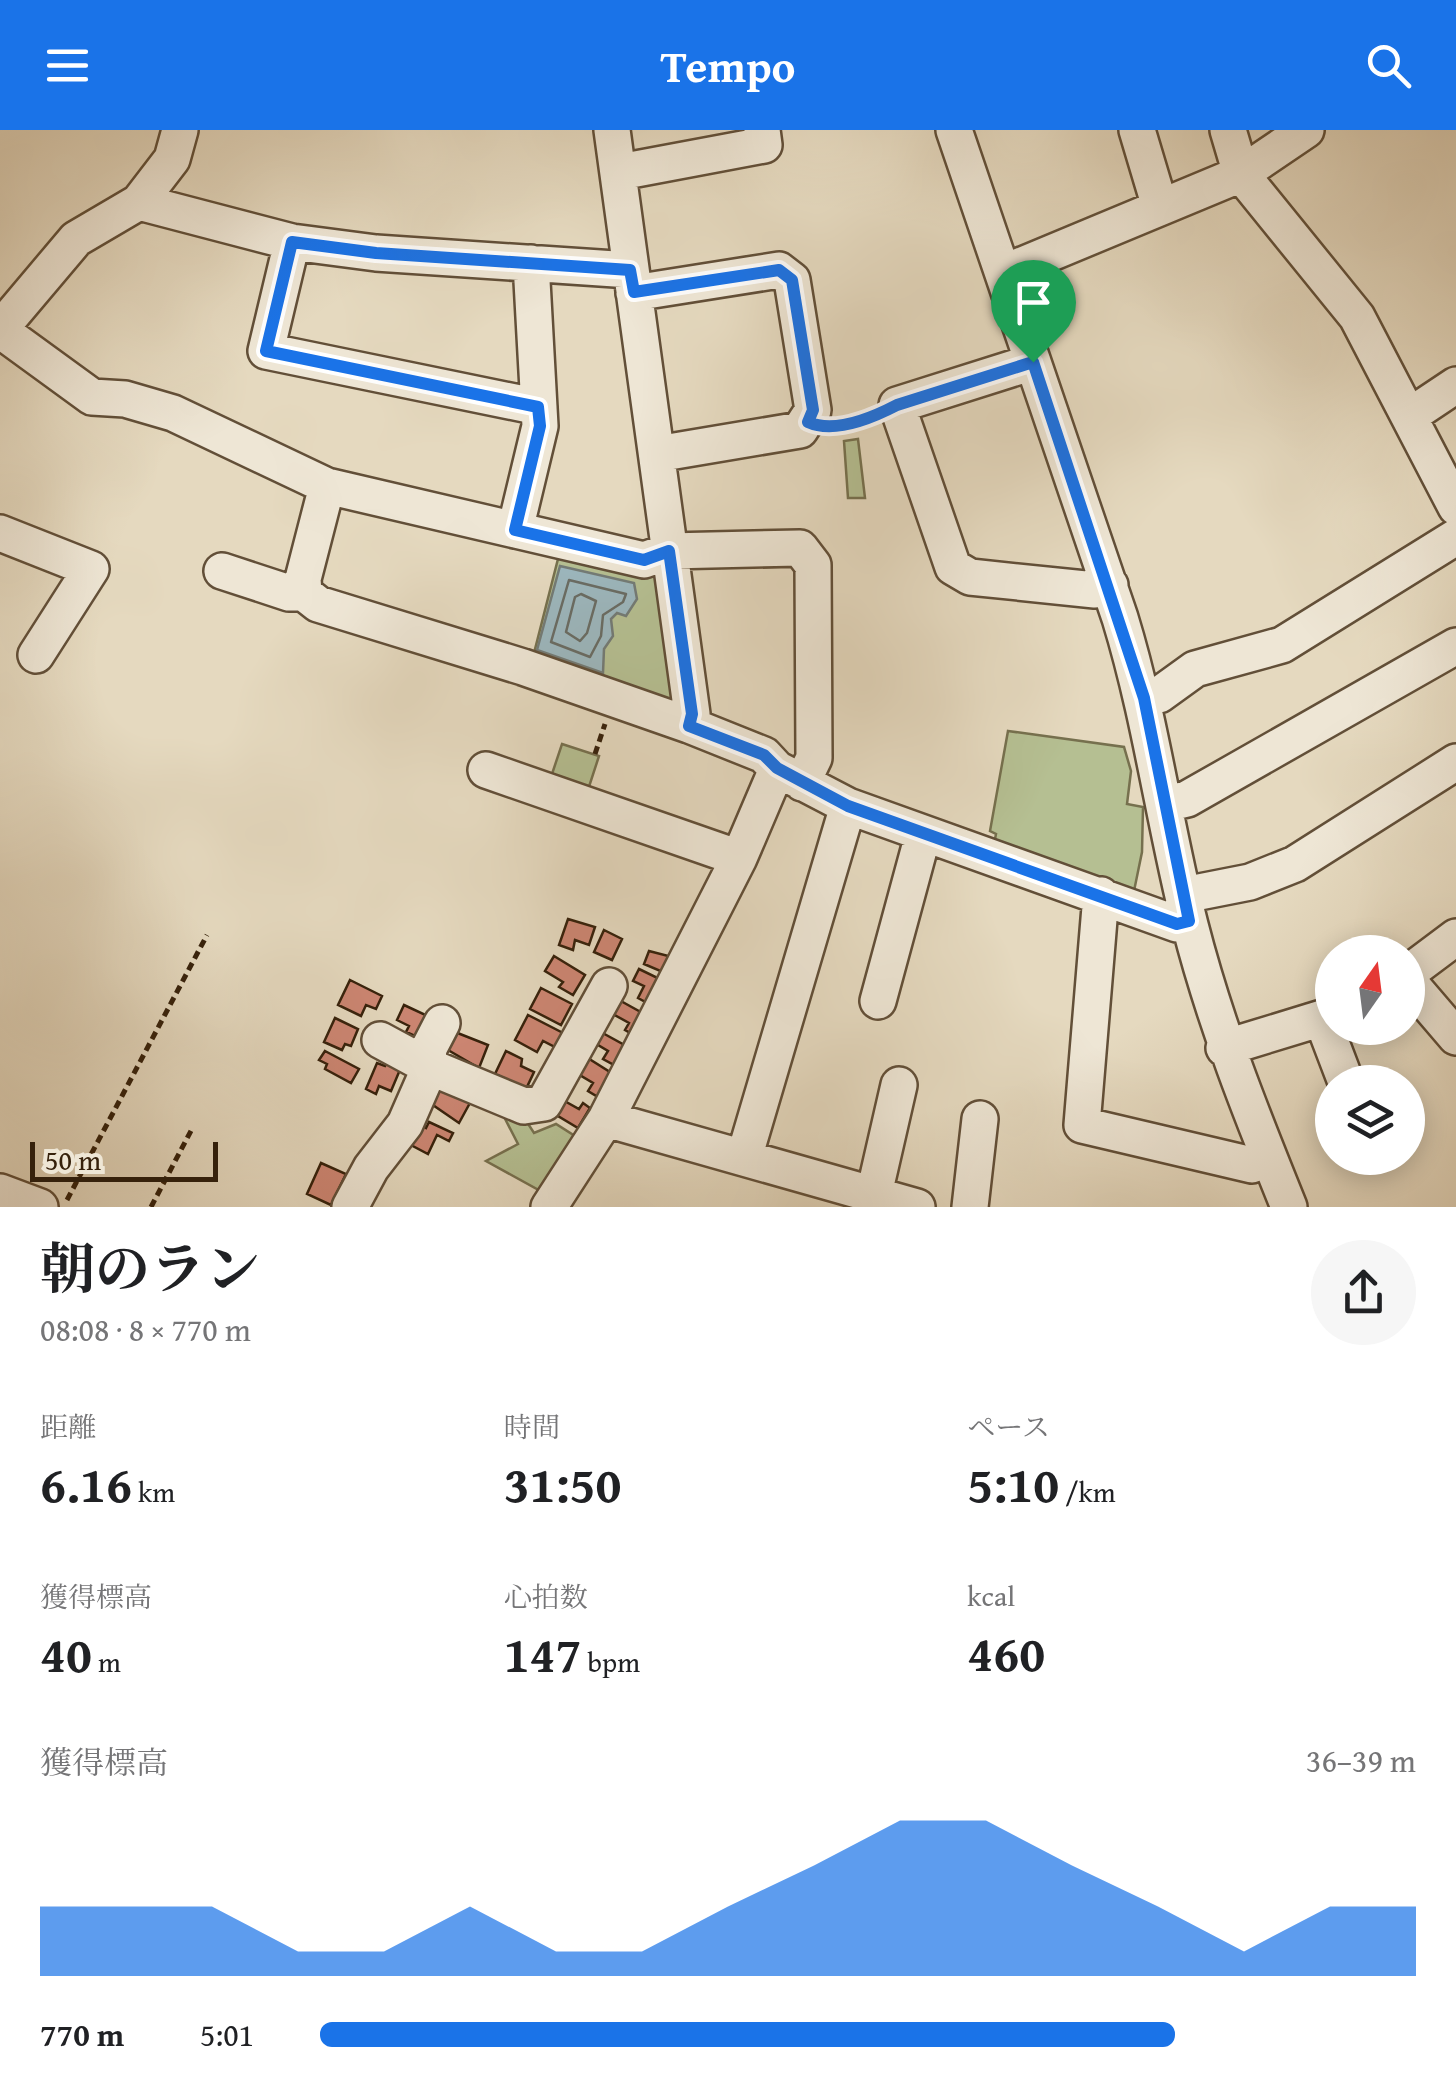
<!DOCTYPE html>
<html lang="ja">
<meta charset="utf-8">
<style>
:root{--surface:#fff;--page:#f6f6f6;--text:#202124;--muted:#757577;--accent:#1a73e8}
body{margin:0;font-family:"Gentium Book Plus","Noto Serif JP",serif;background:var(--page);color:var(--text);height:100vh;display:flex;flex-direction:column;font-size:38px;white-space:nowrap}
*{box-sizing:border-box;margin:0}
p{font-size:32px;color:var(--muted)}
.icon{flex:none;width:55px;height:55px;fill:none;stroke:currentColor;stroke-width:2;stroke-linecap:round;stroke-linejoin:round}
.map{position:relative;height:1077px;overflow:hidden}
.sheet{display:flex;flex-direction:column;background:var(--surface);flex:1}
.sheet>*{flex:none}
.needle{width:65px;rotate:14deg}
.buttons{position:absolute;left:1315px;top:805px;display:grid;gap:20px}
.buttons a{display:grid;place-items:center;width:110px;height:110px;border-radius:50%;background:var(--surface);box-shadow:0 5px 25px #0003;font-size:50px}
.scale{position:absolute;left:30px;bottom:25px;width:188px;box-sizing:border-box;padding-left:10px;border:5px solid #36210b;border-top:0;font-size:28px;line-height:35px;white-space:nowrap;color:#36210b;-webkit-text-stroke:8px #eee6d5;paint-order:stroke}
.pin{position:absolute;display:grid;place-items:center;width:85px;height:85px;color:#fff;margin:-102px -42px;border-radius:50% 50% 50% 0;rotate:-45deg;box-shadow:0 0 10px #0007}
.pin .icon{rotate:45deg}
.round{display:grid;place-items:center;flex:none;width:105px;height:105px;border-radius:52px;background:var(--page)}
.headline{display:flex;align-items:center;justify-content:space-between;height:170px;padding:0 40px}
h1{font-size:55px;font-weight:700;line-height:75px}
.metrics{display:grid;grid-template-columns:repeat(3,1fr);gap:15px;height:170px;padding:10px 40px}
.metrics div{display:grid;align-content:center}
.metrics b{font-size:50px;font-weight:700}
.metrics small{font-size:28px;font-weight:400}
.metrics p{font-size:28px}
.chart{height:280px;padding:20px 40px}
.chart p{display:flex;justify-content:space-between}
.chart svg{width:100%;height:180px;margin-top:10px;fill:var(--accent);opacity:.7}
ul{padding:0 40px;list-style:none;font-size:32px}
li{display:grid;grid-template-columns:160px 120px 1fr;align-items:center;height:75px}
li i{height:25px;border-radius:12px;background:var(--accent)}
header{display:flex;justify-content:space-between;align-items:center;height:130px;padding:0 40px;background:var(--accent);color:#fff;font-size:45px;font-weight:700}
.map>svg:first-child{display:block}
.green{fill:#b5bf92;stroke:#76704e;stroke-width:2.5}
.water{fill:#9cb7be;stroke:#737b76;stroke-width:2.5}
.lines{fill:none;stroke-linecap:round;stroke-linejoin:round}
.shore{stroke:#696c64;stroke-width:2.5}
.building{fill:#cd8673;stroke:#36210b;stroke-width:2.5}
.minor-casing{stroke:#624f38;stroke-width:40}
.path{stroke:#36210b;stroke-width:5;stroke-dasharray:8 5;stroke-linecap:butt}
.minor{stroke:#eee6d5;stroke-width:35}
.route-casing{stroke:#fff;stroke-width:20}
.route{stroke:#1a73e8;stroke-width:12}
</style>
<header><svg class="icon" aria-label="menu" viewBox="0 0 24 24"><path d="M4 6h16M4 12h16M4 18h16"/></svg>Tempo<svg class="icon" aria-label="search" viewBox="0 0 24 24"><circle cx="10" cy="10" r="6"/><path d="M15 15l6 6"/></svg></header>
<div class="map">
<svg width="1456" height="1077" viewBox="0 0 1456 1077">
<rect width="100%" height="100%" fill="#e5d9bf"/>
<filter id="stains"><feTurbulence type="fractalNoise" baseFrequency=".002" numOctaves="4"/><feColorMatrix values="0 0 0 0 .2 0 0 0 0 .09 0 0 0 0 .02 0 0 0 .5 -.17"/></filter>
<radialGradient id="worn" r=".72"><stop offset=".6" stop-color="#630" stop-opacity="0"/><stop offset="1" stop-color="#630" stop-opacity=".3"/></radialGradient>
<path class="green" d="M858,309L865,368H848L844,311Z
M559,425L661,447L683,567L670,577L532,531Z
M1008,601L1124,617L1131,641L1127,674L1143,677L1142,722L1134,761L993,719L996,704L990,701Z
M562,614L599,626L586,666L570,661L573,651L552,644Z
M500,979L525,989L534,1003L556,994L578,1008L546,1064L486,1031L518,1014Z"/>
<path class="water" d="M560,436L634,453L637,469L626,486L617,483L611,489L613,506L604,519L603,543L537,520Z"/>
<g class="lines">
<path class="shore" d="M569,450L626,464L623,472L603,485L601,506L590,527L551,512Z
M581,464L596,471L587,503L580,511L566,502L575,467Z"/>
</g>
<path class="building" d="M568,789L595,797L589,815L575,810L573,820L559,815Z
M604,800L622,809L612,830L594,822Z
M649,821L680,829L672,846L644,834Z
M554,826L585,845L573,865L559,857L563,852L545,841Z
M639,839L664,851L653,876L638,868L644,856L633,851Z
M350,850L382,866L376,879L366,875L361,886L338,875Z
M541,858L572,874L561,895L530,879Z
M619,870L646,885L634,905L625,900L629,893L611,883Z
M404,875L434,889L424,910L406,902L409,896L397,890Z
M528,885L563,903L555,917L543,911L537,922L515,910Z
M335,888L358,899L351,916L345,914L342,920L324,912Z
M599,901L628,917L616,936L603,929L608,921L593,912Z
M455,902L488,915L479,938L448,920Z
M325,921L359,939L351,953L325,939L327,934L319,930Z
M506,921L522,929L521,936L534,942L526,959L495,944Z
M583,925L613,944L598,967L588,961L593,953L573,941Z
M389,929L402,935L391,961L379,956L376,964L366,959L377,933L385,936Z
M439,954L471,971L459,993L430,973Z
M561,969L579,979L583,973L590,978L578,998L553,983Z
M429,992L453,1003L449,1011L437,1005L428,1024L409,1014L419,994L426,998Z
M321,1033L346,1044L331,1075L307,1064Z"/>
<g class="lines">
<defs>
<path id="minor" d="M612,0L692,584L689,595
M954,0L1120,488C1151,589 1164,693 1190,795C1215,893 1251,983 1289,1077
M1137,0L1160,77
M1228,0L1241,44L1357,187L1456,377
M620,42L764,15L762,0
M139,72L292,112L376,123L630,140
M292,112L266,221L539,277
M1003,143L1241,44L1306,0
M634,163L779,140L792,150L813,280L800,300L657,324
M0,199L76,109L139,72L172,29L180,0
M0,200L92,267L125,269L173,283L327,356L303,449L304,463
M1033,232L897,275L953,437L970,447L1095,460L1110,455
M1411,285L1456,255
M327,356L644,430L669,421L800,418L813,435L814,628L802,653
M515,400L540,296L531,133
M0,403L91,439L36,525
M222,441L289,463H304L318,474L523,537L689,595L764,625L777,639L848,676L1177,794L1189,791
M1145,568L1159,565L1195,539L1282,515L1456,407
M777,639L739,728L606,989L917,1077
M486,640L739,728
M1166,674L1187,669L1456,516
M1101,765L1082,995L1252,1035L1267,1028
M1184,765L1250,752L1295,734L1456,632
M1408,843L1456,807
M1408,851L1456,907
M878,871L923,705
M1322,889L1346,952
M442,893L428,920L430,937L524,976L544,973L609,856
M1224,918L1332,885
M744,1028L848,676
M0,1062L40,1077
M874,1064L899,955
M350,1077L371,1038L405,994L430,937L380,910
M549,1077L606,989
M970,1077L980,989"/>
</defs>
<use href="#minor" class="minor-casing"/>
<path class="path" d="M839,295L872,287
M595,624L605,594
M67,1070L207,805
M151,1077L193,997"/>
<use href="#minor" class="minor"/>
</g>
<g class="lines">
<defs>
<path id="route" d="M292,112L376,123L630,140L634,162L779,140L792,150L813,280L808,292C834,304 872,288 897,275L1033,232L1144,568L1189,791L1177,794L848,676L777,638L764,625L689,596L692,584L669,421L644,430L515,400L540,296L538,277L266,221Z"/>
</defs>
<use href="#route" class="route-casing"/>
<use href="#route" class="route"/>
</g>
<rect width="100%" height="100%" filter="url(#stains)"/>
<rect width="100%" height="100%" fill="url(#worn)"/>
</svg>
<div class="buttons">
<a><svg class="needle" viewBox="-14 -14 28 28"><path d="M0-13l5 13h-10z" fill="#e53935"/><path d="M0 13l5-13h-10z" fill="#757577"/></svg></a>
<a><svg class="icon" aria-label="layers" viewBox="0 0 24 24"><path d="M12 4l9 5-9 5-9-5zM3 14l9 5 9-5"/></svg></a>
</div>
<div class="scale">50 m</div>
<div class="pin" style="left:1033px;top:232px;background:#1e9e55"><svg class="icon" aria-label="arrive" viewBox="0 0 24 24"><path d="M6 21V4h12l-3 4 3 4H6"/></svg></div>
</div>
<section class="sheet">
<div class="headline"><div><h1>朝のラン</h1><p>08:08 · 8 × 770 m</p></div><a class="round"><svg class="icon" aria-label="share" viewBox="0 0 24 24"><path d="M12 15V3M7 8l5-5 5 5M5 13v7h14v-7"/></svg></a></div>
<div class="metrics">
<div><p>距離</p><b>6.16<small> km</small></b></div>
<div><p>時間</p><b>31:50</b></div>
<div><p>ペース</p><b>5:10<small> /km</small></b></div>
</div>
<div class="metrics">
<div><p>獲得標高</p><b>40<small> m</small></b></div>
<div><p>心拍数</p><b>147<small> bpm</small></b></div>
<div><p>kcal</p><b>460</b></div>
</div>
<div class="chart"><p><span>獲得標高</span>36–39 m</p>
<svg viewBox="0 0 160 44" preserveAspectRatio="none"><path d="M0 44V27L10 27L20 27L30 38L40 38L50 27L60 38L70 38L80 27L90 17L100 6L110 6L120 17L130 27L140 38L150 27L160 27V44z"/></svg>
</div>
<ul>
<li><b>770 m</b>5:01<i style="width:78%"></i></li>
</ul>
</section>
